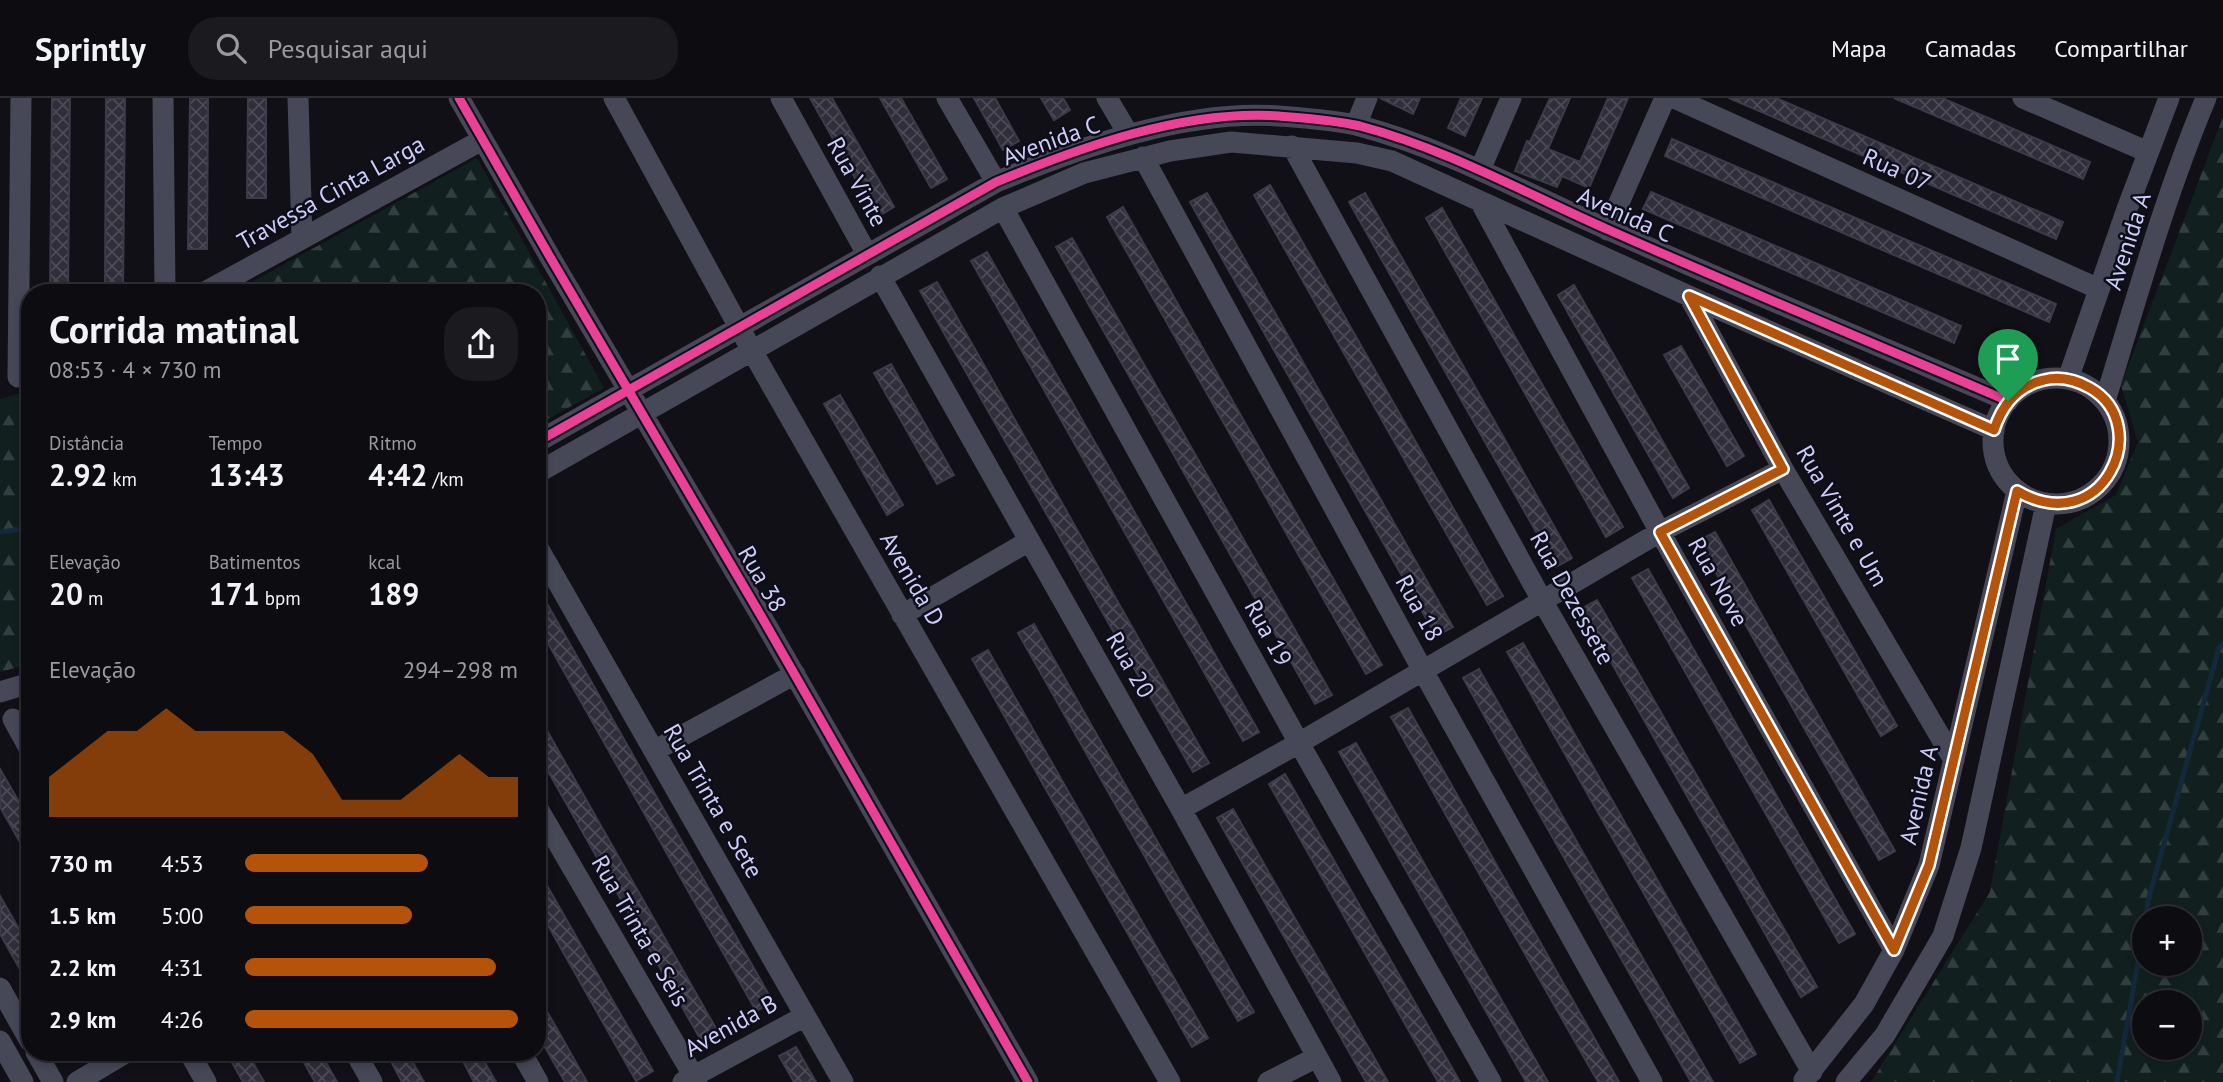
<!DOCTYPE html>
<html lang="pt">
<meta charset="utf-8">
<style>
:root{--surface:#0d0c11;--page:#1b1a1f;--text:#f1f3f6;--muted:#9a9b9f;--line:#2d2c31;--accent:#b45309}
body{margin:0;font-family:"PT Sans",sans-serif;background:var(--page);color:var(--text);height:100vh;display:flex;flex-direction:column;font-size:26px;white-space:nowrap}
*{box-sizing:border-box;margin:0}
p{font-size:23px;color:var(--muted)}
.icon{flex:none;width:38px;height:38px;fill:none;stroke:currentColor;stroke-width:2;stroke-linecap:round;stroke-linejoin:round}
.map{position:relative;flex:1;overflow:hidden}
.panel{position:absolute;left:21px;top:186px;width:525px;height:777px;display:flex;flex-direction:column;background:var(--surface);border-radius:28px;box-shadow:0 4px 10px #0003,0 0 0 2px var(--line)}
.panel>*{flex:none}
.fabs{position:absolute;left:2132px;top:808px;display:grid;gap:14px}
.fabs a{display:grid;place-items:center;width:70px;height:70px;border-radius:50%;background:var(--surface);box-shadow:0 4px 10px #0003,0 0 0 2px var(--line);font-size:35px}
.pin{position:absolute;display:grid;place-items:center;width:60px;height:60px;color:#fff;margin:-72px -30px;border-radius:50% 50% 50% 0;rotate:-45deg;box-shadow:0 0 7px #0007}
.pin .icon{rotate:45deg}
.round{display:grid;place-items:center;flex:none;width:74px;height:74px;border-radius:28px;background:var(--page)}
.headline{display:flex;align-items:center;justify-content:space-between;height:119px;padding:0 28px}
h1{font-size:38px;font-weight:700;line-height:52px}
.figures{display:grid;grid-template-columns:repeat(3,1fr);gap:10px;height:119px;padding:7px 28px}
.figures div{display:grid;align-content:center}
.figures b{font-size:30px;font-weight:700}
.figures small{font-size:19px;font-weight:400}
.figures p{font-size:19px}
.chart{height:196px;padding:14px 28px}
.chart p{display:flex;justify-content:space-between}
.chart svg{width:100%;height:126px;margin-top:7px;fill:var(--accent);opacity:.7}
ul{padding:0 28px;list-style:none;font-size:23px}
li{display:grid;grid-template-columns:112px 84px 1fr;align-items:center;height:52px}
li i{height:18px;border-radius:9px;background:var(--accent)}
header{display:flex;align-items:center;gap:42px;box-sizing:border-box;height:98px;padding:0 35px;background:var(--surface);border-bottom:2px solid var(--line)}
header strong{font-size:33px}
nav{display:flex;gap:38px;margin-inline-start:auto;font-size:24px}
.search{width:490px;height:63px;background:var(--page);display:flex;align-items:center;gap:18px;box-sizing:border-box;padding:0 24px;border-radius:28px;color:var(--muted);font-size:26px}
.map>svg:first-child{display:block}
.forest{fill:url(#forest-firs);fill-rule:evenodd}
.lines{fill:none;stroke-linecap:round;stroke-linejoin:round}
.stream{stroke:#13283a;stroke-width:5}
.building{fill:url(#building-cross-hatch);stroke:#3c3b4a;stroke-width:2}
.minor{stroke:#464757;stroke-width:21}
.cycleway-casing{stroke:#0e0d1a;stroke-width:13}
.cycleway{stroke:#ea4096;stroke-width:9}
.route-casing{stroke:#fff;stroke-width:14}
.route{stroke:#b45309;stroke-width:9}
.labels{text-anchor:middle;stroke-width:5;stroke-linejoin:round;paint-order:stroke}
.street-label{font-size:24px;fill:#cdcdf8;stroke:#0e0d1a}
</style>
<header>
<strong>Sprintly</strong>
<div class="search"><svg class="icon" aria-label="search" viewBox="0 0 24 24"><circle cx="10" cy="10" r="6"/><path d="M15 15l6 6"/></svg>Pesquisar aqui</div>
<nav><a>Mapa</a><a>Camadas</a><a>Compartilhar</a></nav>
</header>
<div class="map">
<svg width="2223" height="984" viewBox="0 0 2223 984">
<defs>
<pattern id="forest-firs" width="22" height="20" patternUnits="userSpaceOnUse" patternTransform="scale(1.75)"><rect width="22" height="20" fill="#11201f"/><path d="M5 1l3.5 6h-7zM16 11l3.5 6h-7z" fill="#323f40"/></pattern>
<pattern id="building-cross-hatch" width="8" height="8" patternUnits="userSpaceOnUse" patternTransform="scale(1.75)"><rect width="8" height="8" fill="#2f2e3a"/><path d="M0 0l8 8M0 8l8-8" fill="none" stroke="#4c4b57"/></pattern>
</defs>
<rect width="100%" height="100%" fill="#111017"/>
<path class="forest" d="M2223,19V984H1871L1990,794L2056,431L2116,397L2138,344L2121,287ZM2144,821H2189V866H2144ZM2144,905H2189V950H2144Z
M477,60L604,290L537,327V194H234Z
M30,292V566L0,574V301Z"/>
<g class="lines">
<path class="stream" d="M0,434L30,430
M2145,821L2149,799L2219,550L2223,546
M2117,984L2144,830"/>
</g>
<path class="building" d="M52,0H70L68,194H50Z
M106,0H125L123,194H105Z
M190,0H208L207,151H188Z
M248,0H266V100H247Z
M810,0H832L894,109L877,119Z
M880,0H901L947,81L931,90Z
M974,0H995L1019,43L1003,52Z
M1041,0H1063L1070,12L1054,22Z
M1380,0H1420L1413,16Z
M1461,0H1482L1465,38L1448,30Z
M1550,0H1570L1548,51L1580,64L1608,0H1628L1589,90L1562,78L1557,89L1515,73L1527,43L1530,44Z
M1729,0H1776L2063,124L2056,141Z
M1894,0H1942L2090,64L2083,81Z
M1672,41L2056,206L2049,224L1665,58Z
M1270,87L1503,498L1487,507L1254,97Z
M1651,94L1961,228L1954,245L1643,111Z
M1207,95L1453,529L1436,538L1190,104Z
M1365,95L1572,460L1556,469L1349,104Z
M1123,109L1382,567L1366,576L1107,119Z
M1442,110L1623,429L1606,439L1426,120Z
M1072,140L1332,597L1315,606L1056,149Z
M987,154L1259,634L1243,643L971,163Z
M937,184L1209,665L1193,674L920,193Z
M1574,187L1689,390L1673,400L1558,197Z
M1681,248L1744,358L1727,368L1664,257Z
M891,266L954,377L937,386L874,275Z
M840,297L903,407L887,417L824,306Z
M1769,402L1897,628L1881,638L1752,412Z
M1715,434L1895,753L1879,762L1698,443Z
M1648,471L1855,836L1839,845L1632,480Z
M537,488L773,904L756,913L537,526Z
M1597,502L1817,889L1801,899L1581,511Z
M1034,526L1254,914L1238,923L1018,535Z
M1523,545L1756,956L1740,965L1507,554Z
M988,552L1208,940L1192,949L972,561Z
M1479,571L1662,894L1713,984H1691L1515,673L1463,580Z
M1408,610L1447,679L1619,984H1598L1456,735L1391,619Z
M537,615L718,934L702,944L537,654Z
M1356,645L1434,783L1548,984H1526L1365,700L1339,654Z
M0,671L30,723V762L0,709Z
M1285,676L1324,745L1460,984H1438L1295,732L1269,686Z
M1233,711L1272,780L1388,984H1366L1243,766L1217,720Z
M537,770L653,973L636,983L537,808Z
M0,798L30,850V889L0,836Z
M537,897L552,922L587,984H565L558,972L537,935Z
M796,949L816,984H794L779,958Z
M226,954H247L264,984H243Z
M298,954H320L337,984H315Z
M386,954H407L424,984H402Z
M458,954H479L496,984H474Z"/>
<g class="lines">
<path class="minor" d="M163,0L165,194
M298,0L302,140
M459,0L550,159L764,523L1028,984
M614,0L751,251L1170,984
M781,0L867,156
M947,0L996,84
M1107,0L1129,37
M1674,0L2099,191
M2023,0L2148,54
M1356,27L1367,0
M1292,48L1543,504L1812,974
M1143,59L1422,571L1652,984
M1480,72L1511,0
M1480,103L1660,434L1894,852
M1003,110L1299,645L1491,984
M1607,132L1665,0
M880,178L1181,711L1331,984
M205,194L482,42
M1689,198L1783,371L1954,662
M18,279L21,0
M1993 343a63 63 0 1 1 126 0a63 63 0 1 1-126 0Z
M2068,281L2127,111L2169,0
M2105,303C2136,202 2165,98 2206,0
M537,344L996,84C1081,49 1186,11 1279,18C1305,20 1335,22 1360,28C1447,51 1527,96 1609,132C1742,191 1875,246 2008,303
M537,375L1003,110L1084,75L1170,53L1231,44L1357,55L1392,63L1689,198L1994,332
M537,448L843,984
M902,517L1029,443
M0,594L30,585
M13,621L30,652
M654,653L795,576
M537,709L697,984
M1181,711L1299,645L1660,434L1783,371
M0,890L30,943
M0,943L23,984
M36,954L53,984
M189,954L206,984
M355,954L372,984
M521,954L538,984
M1804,982L1864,906L1894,852L1929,767L2017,393
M77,984L127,954
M683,984L805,918
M1268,984L1317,959
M1846,984L1885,937L1943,838L1971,750L2046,406"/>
<defs>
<path id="cycleway" d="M459,0L550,159L764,523L1028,984
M537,344L996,84C1081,49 1186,11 1279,18C1305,20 1335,22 1360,28C1447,51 1527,96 1609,132C1742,191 1875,246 2008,303"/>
</defs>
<use href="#cycleway" class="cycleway-casing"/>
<use href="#cycleway" class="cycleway"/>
</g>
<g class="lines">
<defs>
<path id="route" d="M1689,198L1994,332C2002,307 2017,288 2044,282C2060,278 2076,282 2090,290C2155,327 2103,443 2017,393L1929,767L1894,852L1660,434L1783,371Z"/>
</defs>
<use href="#route" class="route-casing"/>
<use href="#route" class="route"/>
</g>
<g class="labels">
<g class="street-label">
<text transform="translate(1051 43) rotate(-20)" y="8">Avenida C</text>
<text transform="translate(1897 72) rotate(24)" y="8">Rua 07</text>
<text transform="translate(857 84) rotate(61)" y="8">Rua Vinte</text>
<text transform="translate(331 95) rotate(-29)" y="8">Travessa Cinta Larga</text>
<text transform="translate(1625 117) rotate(24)" y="8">Avenida C</text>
<text transform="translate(2128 143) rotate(-72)" y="8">Avenida A</text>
<text transform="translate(1842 418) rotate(60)" y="8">Rua Vinte e Um</text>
<text transform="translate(762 481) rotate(60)" y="8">Rua 38</text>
<text transform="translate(912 481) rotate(60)" y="8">Avenida D</text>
<text transform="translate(1718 484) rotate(61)" y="8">Rua Nove</text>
<text transform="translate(1572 500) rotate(61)" y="8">Rua Dezessete</text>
<text transform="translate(1419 510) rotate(61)" y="8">Rua 18</text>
<text transform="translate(1268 535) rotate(61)" y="8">Rua 19</text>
<text transform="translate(1130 567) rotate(60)" y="8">Rua 20</text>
<text transform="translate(1919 697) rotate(-77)" y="8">Avenida A</text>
<text transform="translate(713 703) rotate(60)" y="8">Rua Trinta e Sete</text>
<text transform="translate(640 833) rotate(60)" y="8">Rua Trinta e Seis</text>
<text transform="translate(731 928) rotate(-29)" y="8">Avenida B</text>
</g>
</g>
</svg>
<div class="fabs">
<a>+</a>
<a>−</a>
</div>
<div class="pin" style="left:2008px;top:303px;background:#1e9e55"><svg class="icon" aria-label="arrive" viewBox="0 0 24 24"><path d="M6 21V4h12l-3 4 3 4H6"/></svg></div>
<section class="panel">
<div class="headline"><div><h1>Corrida matinal</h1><p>08:53 · 4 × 730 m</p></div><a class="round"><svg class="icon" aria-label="share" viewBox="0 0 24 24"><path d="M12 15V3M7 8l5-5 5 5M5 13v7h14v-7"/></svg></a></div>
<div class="figures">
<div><p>Distância</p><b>2.92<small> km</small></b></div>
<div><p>Tempo</p><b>13:43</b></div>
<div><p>Ritmo</p><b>4:42<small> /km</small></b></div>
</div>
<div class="figures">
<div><p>Elevação</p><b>20<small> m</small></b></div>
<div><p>Batimentos</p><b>171<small> bpm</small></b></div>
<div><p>kcal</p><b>189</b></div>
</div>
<div class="chart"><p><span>Elevação</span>294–298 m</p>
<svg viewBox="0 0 160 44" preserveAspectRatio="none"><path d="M0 44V30L10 22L20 14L30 14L40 6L50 14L60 14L70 14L80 14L90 22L100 38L110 38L120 38L130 30L140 22L150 30L160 30V44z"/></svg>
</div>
<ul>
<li><b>730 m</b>4:53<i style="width:67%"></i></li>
<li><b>1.5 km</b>5:00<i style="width:61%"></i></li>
<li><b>2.2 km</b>4:31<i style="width:92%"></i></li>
<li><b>2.9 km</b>4:26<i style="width:100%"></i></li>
</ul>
</section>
</div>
